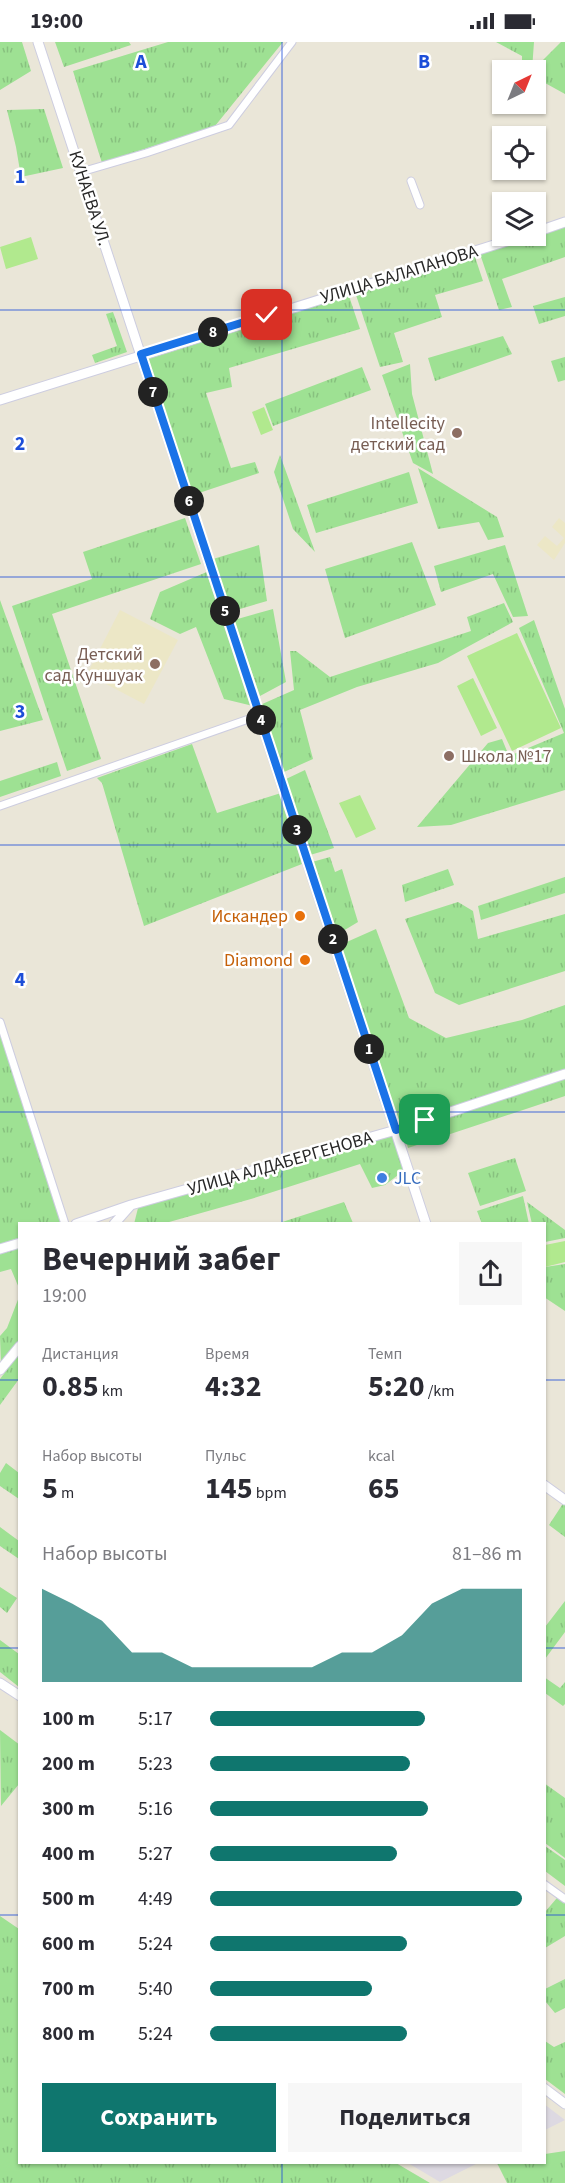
<!DOCTYPE html>
<html lang="ru">
<meta charset="utf-8">
<style>
:root{--surface:#fff;--page:#f7f7f7;--text:#2b2b33;--muted:#7c7c81;--accent:#0f766e}
body{margin:0;font-family:"Source Sans 3",sans-serif;background:var(--page);color:var(--text);height:100vh;display:flex;flex-direction:column;font-size:22px;white-space:nowrap}
*{box-sizing:border-box;margin:0}
p{font-size:20px;color:var(--muted)}
.icon{flex:none;width:33px;height:33px;fill:none;stroke:currentColor;stroke-width:2;stroke-linecap:round;stroke-linejoin:round}
.map{position:relative;flex:1;overflow:hidden}
.sheet{position:absolute;left:18px;top:1180px;width:528px;height:942px;display:flex;flex-direction:column;background:var(--surface);border-radius:0px;box-shadow:0 2px 4px #0004}
.sheet>*{flex:none}
.needle{width:39px;rotate:43deg}
.buttons{position:absolute;left:492px;top:18px;display:grid;gap:12px}
.buttons a{display:grid;place-items:center;width:54px;height:54px;border-radius:0px;background:var(--surface);box-shadow:0 2px 4px #0004;font-size:30px}
.pin{position:absolute;display:grid;place-items:center;width:51px;height:51px;color:#fff;margin:-26px;border-radius:12px;box-shadow:0 3px 9px #0006}
.km{position:absolute;width:30px;height:30px;margin:-15px;border-radius:50%;background:#222;color:#fff;font-size:16px;line-height:30px;text-align:center}
.round{display:grid;place-items:center;flex:none;width:63px;height:63px;border-radius:0px;background:var(--page)}
.overview{display:flex;align-items:center;justify-content:space-between;height:102px;padding:0 24px}
h1{font-size:33px;font-weight:700;line-height:45px}
.figures{display:grid;grid-template-columns:repeat(3,1fr);gap:9px;height:102px;padding:6px 24px}
.figures div{display:grid;align-content:center}
.figures b{font-size:30px;font-weight:700}
.figures small{font-size:16px;font-weight:400}
.figures p{font-size:16px}
.chart{height:168px;padding:12px 24px}
.chart p{display:flex;justify-content:space-between}
.chart svg{width:100%;height:108px;margin-top:6px;fill:var(--accent);opacity:.7}
.primary-button{display:flex;gap:12px;margin-top:auto;padding:12px 24px}
.primary-button a{flex:1;height:69px;border-radius:0px;background:var(--accent);color:#fff;font-size:24px;font-weight:700;line-height:69px;text-align:center}
.primary-button a+a{background:var(--page);color:var(--text)}
ul{padding:0 24px;list-style:none;font-size:20px}
li{display:grid;grid-template-columns:96px 72px 1fr;align-items:center;height:45px}
li i{height:15px;border-radius:8px;background:var(--accent)}
.status{display:flex;justify-content:space-between;align-items:center;height:42px;padding:0 30px;background:var(--surface);direction:ltr}
.status svg{height:16px;fill:currentColor}
.map>svg:first-child{display:block}
.industrial{fill:#ddd9e2}
.education{fill:#ece7c6}
.grass{fill:url(#grass-tufts)}
.pitch{fill:#b1e98e}
.lines{fill:none;stroke-linecap:round;stroke-linejoin:round}
.street-casing{stroke:#cdcde0;stroke-width:9}
.secondary-casing{stroke:#cdcde0;stroke-width:11}
.street{stroke:#fff;stroke-width:7}
.secondary{stroke:#fff;stroke-width:9}
.route-casing{stroke:#fff;stroke-width:12}
.route{stroke:#1a73e8;stroke-width:8}
.grid{fill:none;stroke:#1d4ed8;stroke-width:1.5;stroke-opacity:0.55}
.education-dot{fill:#8d6e63;stroke:#fff;stroke-width:2}
.food-dot{fill:#e8710a;stroke:#fff;stroke-width:2}
.shop-dot{fill:#3f7fe0;stroke:#fff;stroke-width:2}
.labels{text-anchor:middle;stroke-width:5;stroke-linejoin:round;paint-order:stroke}
.street-label{font-size:18px;fill:#272727;stroke:#fff}
.education-label{font-size:18px;fill:#785e54;stroke:#fff;text-anchor:end}
.food-label{font-size:18px;fill:#c56008;stroke:#fff;text-anchor:end}
.shop-label{font-size:18px;fill:#366cbe;stroke:#fff;text-anchor:start}
.grid-label{font-size:20px;text-anchor:middle;font-weight:bold;fill:#1d4ed8;stroke:#fff;stroke-width:5;stroke-linejoin:round;paint-order:stroke}
</style>
<div class="status"><b>19:00</b><svg viewBox="0 0 49 12"><path d="M0 12V9h3v3zM5 12V6h3v6zM10 12V3h3v9zM15 12V0h3v12zM26 1h20v11H26zM47 4h2v5h-2z"/></svg></div>
<div class="map">
<svg width="565" height="2141" viewBox="0 0 565 2141">
<defs>
<pattern id="grass-tufts" width="24" height="20" patternUnits="userSpaceOnUse" patternTransform="scale(1.5)"><rect width="24" height="20" fill="#9ee193"/><path d="M3 7l-1-3M5 7V3M7 7l1-3M15 17l-1-3M17 17v-4M19 17l1-3" fill="none" stroke="#88c17f"/></pattern>
</defs>
<rect width="100%" height="100%" fill="#eae6d8"/>
<path class="industrial" d="M544,2062L565,2078L545,2088H544Z
M408,2121H478L440,2140Z"/>
<path class="education" d="M559,476L565,481V501L554,518L537,503L545,494L557,504L564,496L552,485Z
M120,568L178,598L144,662L87,632Z"/>
<path class="grass" d="M0,0H22L31,29L0,48Z
M55,0H129L131,3L64,25Z
M168,0H283L215,84L102,121L73,29Z
M496,0H534L532,28H522V14Z
M561,0H565V52L536,36V25Z
M44,67L63,126L21,135L16,105L7,68Z
M565,183V215L502,237L512,265L499,268L479,209L536,194Z
M474,212L483,239L435,253L442,275L394,291L403,320L380,325L354,247Z
M348,251L360,287L229,326L232,345L206,351L231,426L255,420L259,431L190,454L144,313Z
M565,255V274L539,282L533,264Z
M113,270L127,310L95,321L92,313L117,304L106,272Z
M503,294L512,312L435,339L428,316Z
M565,315V338L558,340L551,319Z
M410,322L412,352L433,432L413,421L382,333Z
M362,325L371,348L273,384L265,362Z
M280,413L315,510L293,487L274,430Z
M418,426L497,475L504,495L488,498L479,480L438,487Z
M409,430L418,461L316,491L307,463Z
M185,476L201,522L52,572L101,717L67,729L12,564L92,537L83,510Z
M412,500L436,563L345,596L325,527Z
M259,503L267,559L230,570L213,517Z
M505,503L528,574L513,575L493,532L441,550L434,524Z
M209,529L253,664L224,657L196,585L180,592L150,577L160,550Z
M0,558L43,678L0,689Z
M504,561L513,580L438,621L357,645L300,668L313,717L284,730L260,663L294,648L290,609H296L330,635L471,589L467,575Z
M273,567L286,640L260,654L234,578Z
M534,578L565,667V748L451,783L417,785L488,701L502,697L509,714L564,691L519,586Z
M192,702L217,771L281,751L302,822L144,884L102,741L97,736Z
M57,720L61,734L0,755V739Z
M305,728L334,806L310,813L286,737Z
M330,815L335,830L342,827L358,880L338,892L312,820Z
M448,827L454,843L405,860L402,843Z
M565,835V851L481,878L478,864Z
M458,860L473,869L478,897L565,872V929L459,963L435,951L405,877Z
M376,887L409,976L446,996L522,978L565,963V1027L399,1083L340,903Z
M0,991L62,1182H20L19,1196L0,1202Z
M565,1036V1054L408,1106L403,1089Z
M393,1093L406,1127L385,1143L372,1146L360,1122L251,1157L162,1182H134L138,1166Z
M515,1116L526,1149L480,1164L468,1131Z
M523,1154L529,1182H482L477,1169Z
M344,1160L353,1181L276,1182Z
M527,1160L565,1188V1196L545,1200L544,1182H532Z
M19,1204V1246L11,1227L0,1230V1211Z
M565,1222V1269L544,1255L545,1225Z
M19,1255V1299L1,1324L0,1294L7,1286Z
M19,1312V1337L0,1363V1337Z
M6,1421L19,1431V1457L0,1444V1431Z
M564,1460H565V1495L549,1483Z
M0,1485L19,1499V1517L0,1504Z
M0,1545L17,1556L7,1571L0,1565Z
M565,1559V1590L545,1617V1585Z
M0,1598L19,1612V1645L0,1630Z
M544,1635L560,1646L565,1640V1662L563,1664L545,1651Z
M0,1688L20,1703L19,1742L1,1764Z
M544,1741L565,1756V1816L545,1801Z
M545,1804L565,1818V1844L545,1829Z
M562,1850L565,1853V1894L545,1906V1870Z
M0,1874L19,1887L20,2121H396L430,2141H0Z
M565,1937V1966L555,1971L545,1959V1947Z
M545,1999L554,2005L565,2000V2052L545,2037Z
M565,2109V2141H507L497,2121H544L545,2112Z"/>
<path class="pitch" d="M31,195L38,217L6,227L0,205Z
M264,365L273,388L261,393L252,370Z
M517,591L561,686L512,709L467,614Z
M473,636L497,686L481,694L457,644Z
M360,753L376,787L356,796L339,761Z
M565,1199V1220L545,1225V1203Z"/>
<g class="lines">
<defs>
<path id="street" d="M81,130L146,111L229,83L292,0
M411,139L420,163
M0,764L260,673
M0,980L65,1182
M544,1842L565,1857"/>
<path id="secondary" d="M38,0L426,1182
M536,190L565,180
M0,358L523,194
M76,1182L131,1163L396,1088L565,1032
M114,1182L130,1164
M0,1207L20,1201
M0,1328L20,1304
M544,1443L565,1458
M0,1641L20,1654
M544,2046L565,2062"/>
</defs>
<use href="#street" class="street-casing"/>
<use href="#secondary" class="secondary-casing"/>
<use href="#street" class="street"/>
<use href="#secondary" class="secondary"/>
</g>
<g class="lines">
<defs>
<path id="route" d="M267,273L141,312L396,1088L425,1078"/>
</defs>
<use href="#route" class="route-casing"/>
<use href="#route" class="route"/>
</g>
<path class="grid" d="M282,0V1182M0,268H565M0,535H565M0,803H565M0,1070H565M0,1338H20M544,1338H565M0,1606H20M544,1606H565M0,1873H20M544,1873H565M282,2121V2141"/>
<g class="education-dot">
<circle cx="457" cy="391" r="6"/>
<circle cx="155" cy="622" r="6"/>
<circle cx="449" cy="714" r="6"/>
</g>
<g class="food-dot">
<circle cx="300" cy="874" r="6"/>
<circle cx="305" cy="918" r="6"/>
</g>
<circle class="shop-dot" cx="382" cy="1136" r="6"/>
<g class="labels">
<g class="street-label">
<text transform="translate(90 156) rotate(72)" y="6">КУНАЕВА УЛ.</text>
<text transform="translate(399 232) rotate(-17)" y="6">УЛИЦА БАЛАПАНОВА</text>
<text transform="translate(280 1121) rotate(-16)" y="6">УЛИЦА АЛДАБЕРГЕНОВА</text>
</g>
<g class="education-label">
<text x="445" y="387">Intellecity<tspan x="445" dy="21">детский сад</tspan></text>
<text x="143" y="618">Детский<tspan x="143" dy="21">сад Куншуак</tspan></text>
<text x="461" y="720" text-anchor="start">Школа №17</text>
</g>
<g class="food-label">
<text x="288" y="880">Искандер</text>
<text x="293" y="924">Diamond</text>
</g>
<g class="shop-label">
<text x="394" y="1142">JLC</text>
</g>
</g>
<g class="grid-label">
<text x="141" y="26">A</text>
<text x="424" y="26">B</text>
<text x="20" y="141">1</text>
<text x="20" y="408">2</text>
<text x="20" y="676">3</text>
<text x="20" y="944">4</text>
</g>
</svg>
<div class="buttons">
<a><svg class="needle" viewBox="-14 -14 28 28"><path d="M0-13l5 13h-10z" fill="#e53935"/><path d="M0 13l5-13h-10z" fill="#7c7c81"/></svg></a>
<a><svg class="icon" aria-label="locate" viewBox="0 0 24 24"><circle cx="12" cy="12" r="6"/><path d="M12 2v4M12 18v4M2 12h4M18 12h4"/></svg></a>
<a><svg class="icon" aria-label="layers" viewBox="0 0 24 24"><path d="M12 4l9 5-9 5-9-5zM3 14l9 5 9-5"/></svg></a>
</div>
<div class="pin" style="left:425px;top:1078px;background:#1e9e55"><svg class="icon" aria-label="arrive" viewBox="0 0 24 24"><path d="M6 21V4h12l-3 4 3 4H6"/></svg></div>
<div class="pin" style="left:267px;top:273px;background:#d93025"><svg class="icon" aria-label="check" viewBox="0 0 24 24"><path d="M5 12l5 5 9-10"/></svg></div>
<b class="km" style="left:369px;top:1007px">1</b>
<b class="km" style="left:333px;top:897px">2</b>
<b class="km" style="left:297px;top:788px">3</b>
<b class="km" style="left:261px;top:678px">4</b>
<b class="km" style="left:225px;top:569px">5</b>
<b class="km" style="left:189px;top:459px">6</b>
<b class="km" style="left:153px;top:350px">7</b>
<b class="km" style="left:213px;top:290px">8</b>
<section class="sheet">
<div class="overview"><div><h1>Вечерний забег</h1><p>19:00</p></div><a class="round"><svg class="icon" aria-label="share" viewBox="0 0 24 24"><path d="M12 15V3M7 8l5-5 5 5M5 13v7h14v-7"/></svg></a></div>
<div class="figures">
<div><p>Дистанция</p><b>0.85<small> km</small></b></div>
<div><p>Время</p><b>4:32</b></div>
<div><p>Темп</p><b>5:20<small> /km</small></b></div>
</div>
<div class="figures">
<div><p>Набор высоты</p><b>5<small> m</small></b></div>
<div><p>Пульс</p><b>145<small> bpm</small></b></div>
<div><p>kcal</p><b>65</b></div>
</div>
<div class="chart"><p><span>Набор высоты</span>81–86 m</p>
<svg viewBox="0 0 160 44" preserveAspectRatio="none"><path d="M0 44V6L10 12L20 19L30 32L40 32L50 38L60 38L70 38L80 38L90 38L100 32L110 32L120 25L130 12L140 6L150 6L160 6V44z"/></svg>
</div>
<ul>
<li><b>100 m</b>5:17<i style="width:69%"></i></li>
<li><b>200 m</b>5:23<i style="width:64%"></i></li>
<li><b>300 m</b>5:16<i style="width:70%"></i></li>
<li><b>400 m</b>5:27<i style="width:60%"></i></li>
<li><b>500 m</b>4:49<i style="width:100%"></i></li>
<li><b>600 m</b>5:24<i style="width:63%"></i></li>
<li><b>700 m</b>5:40<i style="width:52%"></i></li>
<li><b>800 m</b>5:24<i style="width:63%"></i></li>
</ul>
<div class="primary-button"><a>Сохранить</a><a>Поделиться</a></div>
</section>
</div>
